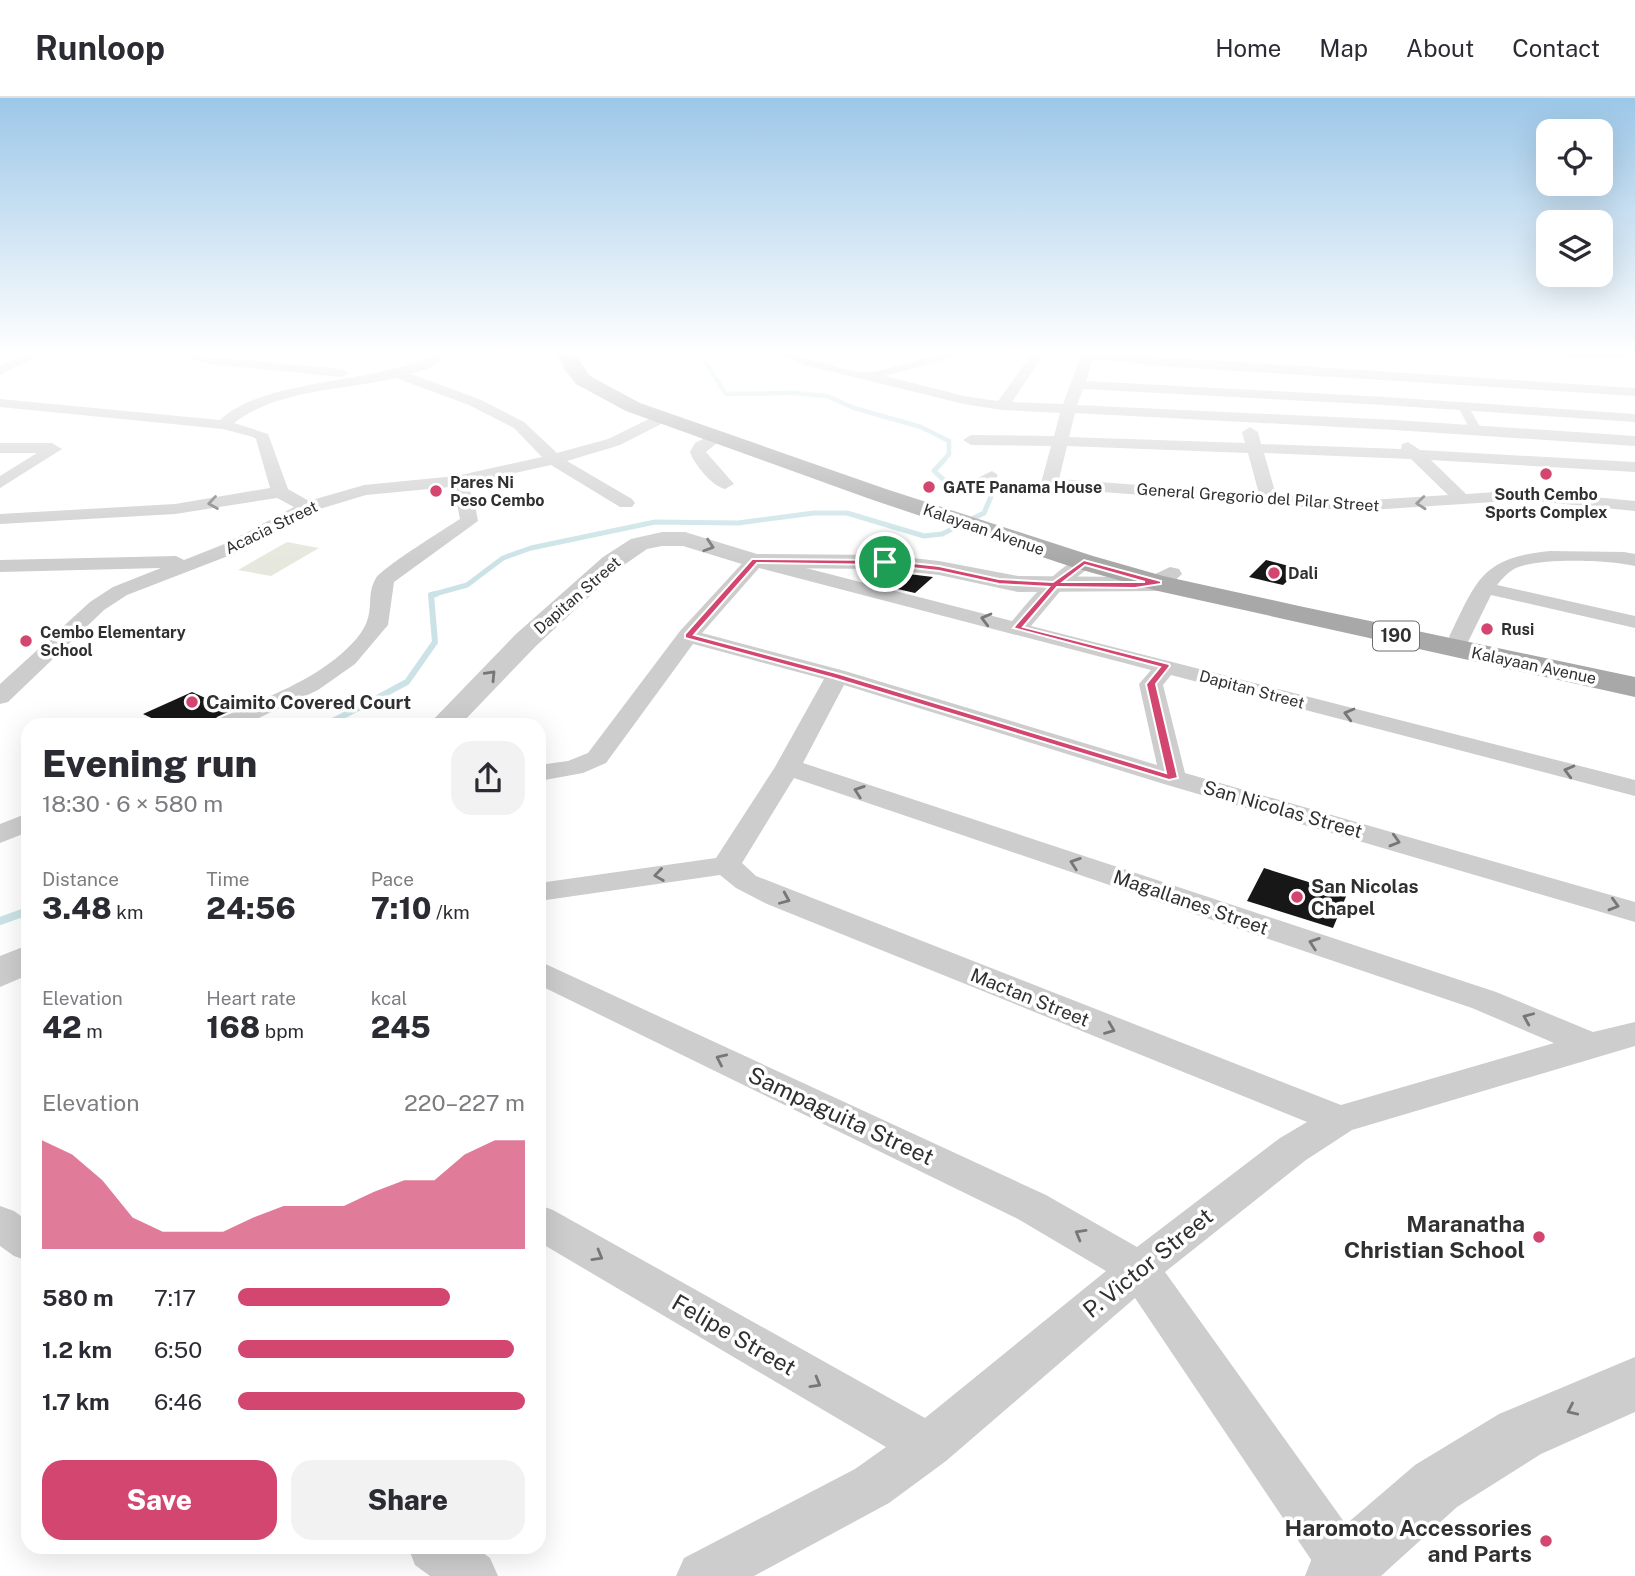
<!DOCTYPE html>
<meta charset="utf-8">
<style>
:root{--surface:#fff;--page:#f2f2f3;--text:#2b2b33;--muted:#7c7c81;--line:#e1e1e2;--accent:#d34670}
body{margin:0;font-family:"Public Sans",sans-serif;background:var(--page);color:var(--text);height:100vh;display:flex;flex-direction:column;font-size:26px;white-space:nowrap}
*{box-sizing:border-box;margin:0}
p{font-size:23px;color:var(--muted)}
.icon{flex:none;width:38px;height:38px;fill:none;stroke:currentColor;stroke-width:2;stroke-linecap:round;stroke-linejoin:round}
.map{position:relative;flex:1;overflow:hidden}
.sheet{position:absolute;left:21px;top:620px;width:525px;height:836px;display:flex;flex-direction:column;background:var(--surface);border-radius:21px;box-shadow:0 7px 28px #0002}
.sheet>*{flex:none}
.buttons{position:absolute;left:1536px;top:21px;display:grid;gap:14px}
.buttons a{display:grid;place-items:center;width:77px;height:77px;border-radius:14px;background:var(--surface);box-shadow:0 7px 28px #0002;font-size:35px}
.pin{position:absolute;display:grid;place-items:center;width:60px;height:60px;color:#fff;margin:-30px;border:4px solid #fff;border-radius:50%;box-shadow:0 2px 7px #0007}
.round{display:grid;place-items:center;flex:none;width:74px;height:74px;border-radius:21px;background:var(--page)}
.overview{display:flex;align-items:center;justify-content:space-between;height:119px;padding:0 21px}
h1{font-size:38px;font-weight:800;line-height:52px}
.stats{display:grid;grid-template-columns:repeat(3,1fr);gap:10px;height:119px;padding:7px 21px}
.stats div{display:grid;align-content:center}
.stats b{font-size:30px;font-weight:800}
.stats small{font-size:19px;font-weight:400}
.stats p{font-size:19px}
.chart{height:196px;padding:14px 21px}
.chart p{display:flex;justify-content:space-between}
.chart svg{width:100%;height:126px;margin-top:7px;fill:var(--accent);opacity:.7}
.button{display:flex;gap:14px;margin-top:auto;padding:14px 21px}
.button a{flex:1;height:80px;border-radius:21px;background:var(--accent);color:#fff;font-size:28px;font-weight:800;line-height:80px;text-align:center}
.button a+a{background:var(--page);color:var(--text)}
ul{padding:0 21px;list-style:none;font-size:23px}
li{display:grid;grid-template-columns:112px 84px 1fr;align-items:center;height:52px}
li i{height:18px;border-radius:9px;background:var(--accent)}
header{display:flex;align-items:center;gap:42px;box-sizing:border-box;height:98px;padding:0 35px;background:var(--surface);border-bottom:2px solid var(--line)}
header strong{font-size:33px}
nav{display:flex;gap:38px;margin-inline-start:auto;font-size:24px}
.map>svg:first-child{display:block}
.green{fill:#e6e8dd}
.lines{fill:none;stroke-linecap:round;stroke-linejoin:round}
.stream-far3{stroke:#cbe3e7;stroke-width:4.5}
.stream-far2{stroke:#cbe3e7;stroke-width:5}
.stream-far1{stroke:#cbe3e7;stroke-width:6}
.stream{stroke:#cbe3e7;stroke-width:8}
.building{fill:#171717}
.pedestrian{fill:#cdcdcd;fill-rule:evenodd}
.minor{fill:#cdcdcd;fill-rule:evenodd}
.tertiary{fill:#cdcdcd;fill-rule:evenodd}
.primary{fill:#a8a8a8;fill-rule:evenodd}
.oneway{stroke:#777}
.route{fill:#d34670;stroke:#fff;stroke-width:2;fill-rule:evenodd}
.poi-dot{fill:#d34670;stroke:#fff;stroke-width:2.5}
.labels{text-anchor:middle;stroke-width:7;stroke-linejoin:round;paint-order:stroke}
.far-poi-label{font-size:16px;font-weight:bold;fill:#303030;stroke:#fff;text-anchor:start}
.far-street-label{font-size:16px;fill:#303030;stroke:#fff}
.shield{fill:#fff;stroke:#6e6e6e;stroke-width:2}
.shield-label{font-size:18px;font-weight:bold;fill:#303030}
.poi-label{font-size:19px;font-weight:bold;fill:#303030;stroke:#fff;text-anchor:start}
.street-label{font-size:19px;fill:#303030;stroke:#fff}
.near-street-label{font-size:23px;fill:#303030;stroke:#fff}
.near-poi-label{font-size:23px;font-weight:bold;fill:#303030;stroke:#fff;text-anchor:end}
</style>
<header>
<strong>Runloop</strong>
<nav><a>Home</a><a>Map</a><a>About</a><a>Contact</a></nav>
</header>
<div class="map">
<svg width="1635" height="1478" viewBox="0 0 1635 1478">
<rect width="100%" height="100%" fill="#fff"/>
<path class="green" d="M287,444L319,450L271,478L238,472Z"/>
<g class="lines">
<path class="stream-far3" d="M700,256L726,296L793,295L827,298L854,310L921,329L949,343V356L943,363"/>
<path class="stream-far2" d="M431,497L467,487L503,460L531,450L655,424L738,425L814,415H847L924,438L942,436L984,415L992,396L945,383L934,373L944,362"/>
<path class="stream-far1" d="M379,599L407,584L435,544L431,497L436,496
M327,626L372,603"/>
<path class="stream" d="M0,823L28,813"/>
</g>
<path class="building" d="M1266,462L1300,471L1283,487L1249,479Z
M900,475L933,479L915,495L889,489Z
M192,594L232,612L217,619L212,626H164L143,616Z
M1264,770L1347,796L1333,830L1247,803Z"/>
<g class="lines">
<path class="pedestrian" d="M1463,305L1468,308L1482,332L1480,334L1470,332L1458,308Z
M992,373L998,377L996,380L964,395L959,396L953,392Z"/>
<path class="minor" d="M26,256H42L0,277V268Z
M179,256L342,271L349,275L342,279L210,266L180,259Z
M437,256H452L429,270L411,276L479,301L524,324L557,355L608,341L657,317H667L669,320L667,323L620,347L567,363L632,401L635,405L632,409H620L551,367L466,386L474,401L478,423L394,484L388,527L355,566L318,592L246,626H215L218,621C266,599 322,581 357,540C378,515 364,500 376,480C385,468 443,432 460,421L456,401L450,389L366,397L313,413L241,453L127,497L104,512L8,604L0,606V586L90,504L113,489L161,470L0,474V462L176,458L184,462L227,445L294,409L277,400L175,416L0,426V416L175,406L270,390L256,341L253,339L223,331L0,309V301L220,322C264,280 377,286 437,256ZM396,280L469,307L514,330L542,359L456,378L364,387L309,403L288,391L268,336L234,325C278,291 345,292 396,280Z
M781,256C808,256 849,277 871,274C900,270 925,256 955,256L954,259L885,278L964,298L998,303L1032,256H1044L1012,304L1063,306L1080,260L1073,256H1116L1635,290V298L1160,268L1093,261L1086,283L1385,299L1635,316V324L1385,307L1083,291L1077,307L1395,322L1635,338V348L1395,332L1075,315L1069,339L1245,345L1242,334L1250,329L1258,334L1261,346L1401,351L1402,346L1408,344L1420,352L1635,364V374L1431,362L1466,396L1525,392L1635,403V413L1525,402L1354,413L1049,390L1041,385L1051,348L971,347L963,342L971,337L1054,338L1060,315L1002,312L964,306L804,267ZM1067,348L1248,355L1259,396L1059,381ZM1264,355L1411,361L1448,397L1354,403L1276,397Z
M1561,256H1629L1623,260H1567Z
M716,334L724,339L706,354L734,386L725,391C712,388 694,366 690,354L695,345Z
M0,345H52L62,351L0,390V378L37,355H0Z
M1550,453L1624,454L1635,456V468C1610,462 1536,459 1514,471C1507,475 1502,481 1497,487L1635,518V530L1491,497L1468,544H1452L1449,539C1477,482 1481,460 1550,453Z
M755,457L1012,523C1027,506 1067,454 1091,460L1094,464L1091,468L1062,491L1031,528L1635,682V698L1171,577L1163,587L1185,675L1635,804V824L1164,686L844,587L803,665L1496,894L1593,934L1635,924V948L1352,1032L1306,1062L1165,1174L1370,1460L1378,1478H1322L1135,1200L946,1363L889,1405L754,1478H676L684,1460L855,1371L886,1349L539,1144V1107L553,1112L925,1320L1106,1173L1018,1121L539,887V863L1046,1097L1137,1149L1280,1040L1307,1024L767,806L736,790L720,777L539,803V785L716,760L775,669L824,581L693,546L606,665L583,675L539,683V667L568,663L588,655L680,533L748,459ZM759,470L1151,572L1139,586L1157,667L845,573L702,535ZM794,680L1472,910L1554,945L1341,1007L756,778L742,765Z
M28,715V734L0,745V726Z
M0,1108L14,1113L28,1123V1163L14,1158L0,1148Z
M408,1449H475L490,1460L498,1478H430L415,1467Z"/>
<path class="tertiary" d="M662,434H685L757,456L885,457L939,463L1018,478L1135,479L1151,478L1170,469L1179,471L1182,476L1167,490L1158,493L1018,494L939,477L885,471L755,470L683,448H662L647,451L621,469L536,548L461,626H429L516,536L603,459L631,441Z
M28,847V877L0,889V858Z
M1635,1259V1314L1541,1356L1457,1409L1381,1478H1305L1314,1455L1323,1446L1415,1367L1499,1316Z"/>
<path class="primary" d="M557,256H575L590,278L640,305L886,391L1093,458L1163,478L1299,508L1635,579V599L1158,493L1075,470L870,401L626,313L576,286L565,272Z"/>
</g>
<defs><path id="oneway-chevron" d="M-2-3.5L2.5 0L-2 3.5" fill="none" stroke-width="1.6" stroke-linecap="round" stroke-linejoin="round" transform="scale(1.75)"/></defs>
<g class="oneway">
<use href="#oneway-chevron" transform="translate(213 405) rotate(171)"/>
<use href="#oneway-chevron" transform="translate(1421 405) rotate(175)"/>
<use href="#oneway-chevron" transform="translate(709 448) rotate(18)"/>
<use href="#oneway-chevron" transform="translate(986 521) rotate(-165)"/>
<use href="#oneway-chevron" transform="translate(491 577) rotate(-46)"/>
<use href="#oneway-chevron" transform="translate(1349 616) rotate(-165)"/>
<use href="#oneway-chevron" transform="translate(1569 673) rotate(-165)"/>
<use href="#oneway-chevron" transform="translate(859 693) rotate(-161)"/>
<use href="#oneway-chevron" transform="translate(1395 743) rotate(16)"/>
<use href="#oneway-chevron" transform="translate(1075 765) rotate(-161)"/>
<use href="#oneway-chevron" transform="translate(659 777) rotate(172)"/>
<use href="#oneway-chevron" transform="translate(785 801) rotate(23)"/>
<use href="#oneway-chevron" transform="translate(1614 807) rotate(16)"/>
<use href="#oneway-chevron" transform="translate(1314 845) rotate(-161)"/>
<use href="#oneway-chevron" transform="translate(1528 920) rotate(-157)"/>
<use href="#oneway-chevron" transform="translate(1110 931) rotate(22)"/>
<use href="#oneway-chevron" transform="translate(721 961) rotate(-155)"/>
<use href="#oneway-chevron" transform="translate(1080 1136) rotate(-150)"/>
<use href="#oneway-chevron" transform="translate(598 1158) rotate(30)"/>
<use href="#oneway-chevron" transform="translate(816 1285) rotate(30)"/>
<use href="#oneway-chevron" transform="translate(1572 1312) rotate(155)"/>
</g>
<linearGradient id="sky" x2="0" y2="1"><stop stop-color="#9cc7e8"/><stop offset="0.55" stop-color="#fff"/><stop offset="1" stop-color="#fff" stop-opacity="0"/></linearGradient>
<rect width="1635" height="463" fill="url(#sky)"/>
<path class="route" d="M752,461L885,462L939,468L999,481L1053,484L1084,462L1161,483V486L1135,490L1057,489L1023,529L1169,566L1170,568L1156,586L1178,680L1169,682L833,580L685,540V536ZM757,465L885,467L939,473L999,486L1049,489L1013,530L1160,569L1146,586L1166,675L840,576L694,537ZM1085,467L1145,484H1063Z"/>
<g class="poi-dot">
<circle cx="1546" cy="376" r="7"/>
<circle cx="929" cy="389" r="7"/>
<circle cx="436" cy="393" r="7"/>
<circle cx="1274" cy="475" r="7"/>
<circle cx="1487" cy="531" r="7"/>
<circle cx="26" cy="543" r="7"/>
<circle cx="192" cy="604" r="7"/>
<circle cx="1297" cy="799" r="7"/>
<circle cx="1539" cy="1139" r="7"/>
<circle cx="1546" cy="1443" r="7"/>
</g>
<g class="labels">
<g class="far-poi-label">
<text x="450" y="390">Pares Ni<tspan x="450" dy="18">Peso Cembo</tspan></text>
<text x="943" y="395">GATE Panama House</text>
<text x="1546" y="402" text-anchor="middle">South Cembo<tspan x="1546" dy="18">Sports Complex</tspan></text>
<text x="1288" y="481">Dali</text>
<text x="1501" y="537">Rusi</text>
<text x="40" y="540">Cembo Elementary<tspan x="40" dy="18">School</tspan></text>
</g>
<g class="far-street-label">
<text transform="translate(1258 399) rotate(4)" y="6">General Gregorio del Pilar Street</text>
<text transform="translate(271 429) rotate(-26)" y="6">Acacia Street</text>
<text transform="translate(984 431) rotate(19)" y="6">Kalayaan Avenue</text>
<text transform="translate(577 497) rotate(-41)" y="6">Dapitan Street</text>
<text transform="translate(1534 567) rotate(12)" y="6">Kalayaan Avenue</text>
<text transform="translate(1252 591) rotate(15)" y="6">Dapitan Street</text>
</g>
<rect class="shield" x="1373" y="523.5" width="46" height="29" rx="5"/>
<g class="shield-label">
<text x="1396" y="544">190</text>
</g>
<g class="poi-label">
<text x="206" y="611">Caimito Covered Court</text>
<text x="1311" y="795">San Nicolas<tspan x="1311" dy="22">Chapel</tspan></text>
</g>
<g class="street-label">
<text transform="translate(1283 711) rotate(16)" y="7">San Nicolas Street</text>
<text transform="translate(1191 804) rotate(19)" y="7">Magallanes Street</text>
<text transform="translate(1030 899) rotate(22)" y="7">Mactan Street</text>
</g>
<g class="near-street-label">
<text transform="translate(841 1018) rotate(25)" y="8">Sampaguita Street</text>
<text transform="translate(1148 1165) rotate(-39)" y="8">P. Victor Street</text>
<text transform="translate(734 1237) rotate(30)" y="8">Felipe Street</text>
</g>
<g class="near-poi-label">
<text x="1525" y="1134">Maranatha<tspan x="1525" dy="26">Christian School</tspan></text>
<text x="1532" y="1438">Haromoto Accessories<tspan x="1532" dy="26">and Parts</tspan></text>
</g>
</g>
</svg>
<div class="buttons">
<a><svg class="icon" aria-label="locate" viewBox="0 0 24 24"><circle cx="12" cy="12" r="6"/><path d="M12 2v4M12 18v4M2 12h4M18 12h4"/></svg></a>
<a><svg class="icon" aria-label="layers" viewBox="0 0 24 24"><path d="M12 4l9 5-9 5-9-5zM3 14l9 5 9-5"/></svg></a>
</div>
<div class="pin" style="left:885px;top:464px;background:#1e9e55"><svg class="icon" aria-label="arrive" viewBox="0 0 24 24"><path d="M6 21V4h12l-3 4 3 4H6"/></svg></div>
<section class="sheet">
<div class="overview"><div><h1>Evening run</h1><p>18:30 · 6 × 580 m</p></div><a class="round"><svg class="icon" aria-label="share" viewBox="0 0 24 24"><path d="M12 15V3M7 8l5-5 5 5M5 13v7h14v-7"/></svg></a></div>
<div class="stats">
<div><p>Distance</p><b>3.48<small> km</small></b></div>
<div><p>Time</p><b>24:56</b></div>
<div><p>Pace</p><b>7:10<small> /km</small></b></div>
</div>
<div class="stats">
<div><p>Elevation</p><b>42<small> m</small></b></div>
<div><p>Heart rate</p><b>168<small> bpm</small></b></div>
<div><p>kcal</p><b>245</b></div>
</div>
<div class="chart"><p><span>Elevation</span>220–227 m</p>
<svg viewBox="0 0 160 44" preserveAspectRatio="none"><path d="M0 44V6L10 11L20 20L30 33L40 38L50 38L60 38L70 33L80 29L90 29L100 29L110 24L120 20L130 20L140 11L150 6L160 6V44z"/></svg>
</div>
<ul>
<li><b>580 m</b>7:17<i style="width:74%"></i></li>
<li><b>1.2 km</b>6:50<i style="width:96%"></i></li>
<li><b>1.7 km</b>6:46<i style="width:100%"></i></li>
</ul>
<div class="button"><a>Save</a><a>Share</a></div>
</section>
</div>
